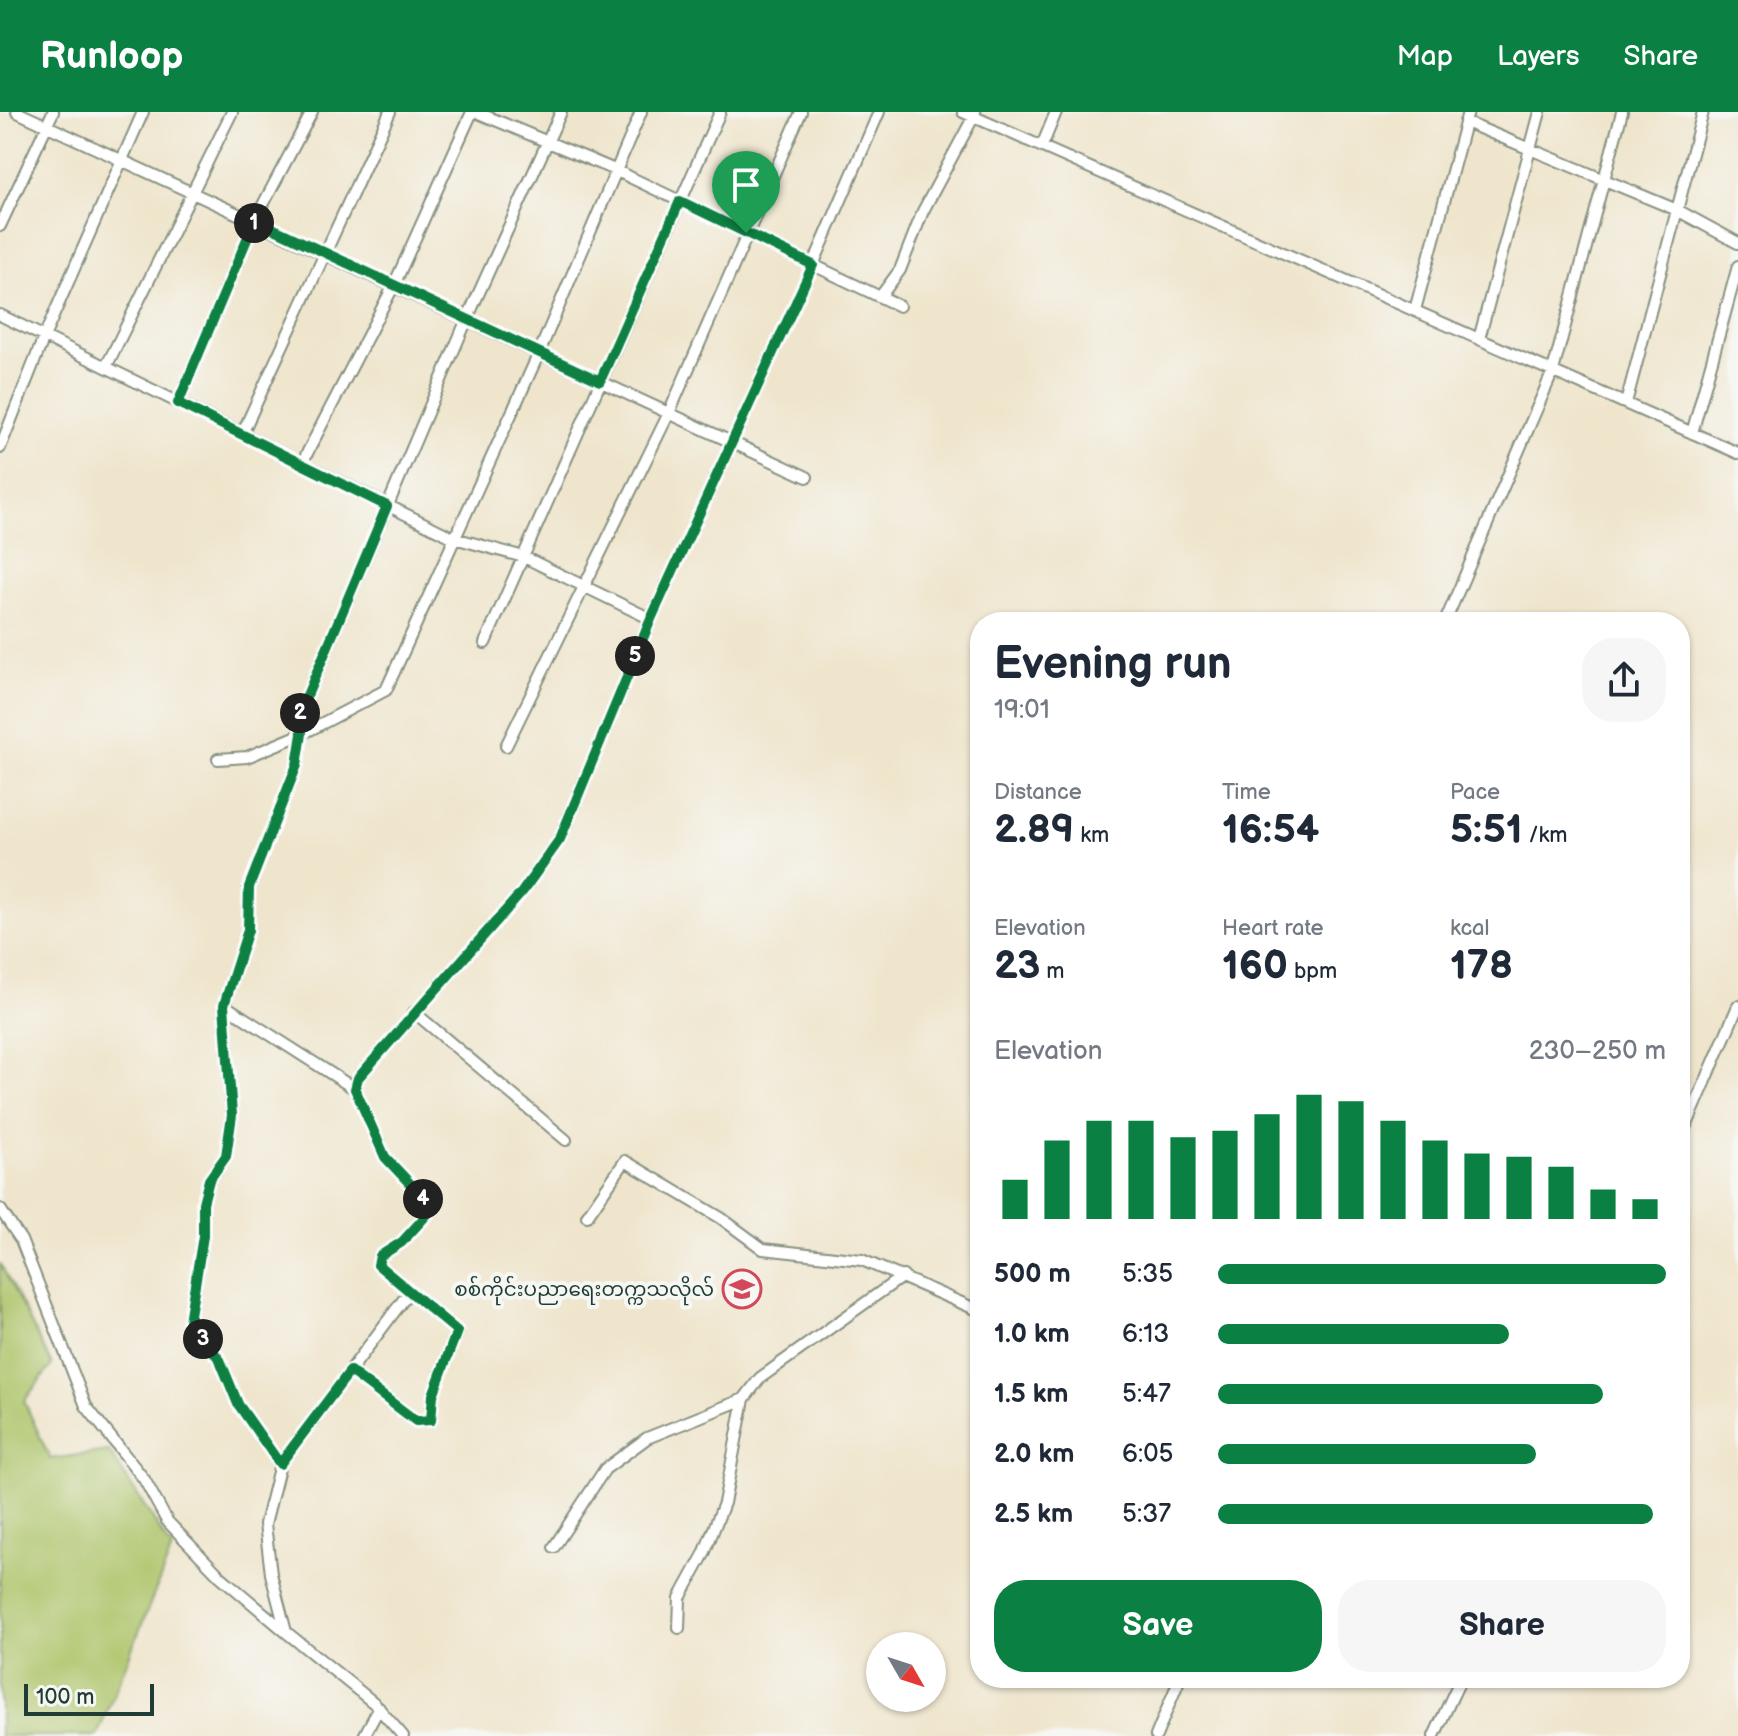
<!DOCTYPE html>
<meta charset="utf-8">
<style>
:root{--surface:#fff;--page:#f6f6f7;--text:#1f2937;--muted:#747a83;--accent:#0b8043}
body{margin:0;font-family:"Balsamiq Sans","Noto Sans Myanmar",sans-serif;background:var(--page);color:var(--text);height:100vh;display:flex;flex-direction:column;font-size:30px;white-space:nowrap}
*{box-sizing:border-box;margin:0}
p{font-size:26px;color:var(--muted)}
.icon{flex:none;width:44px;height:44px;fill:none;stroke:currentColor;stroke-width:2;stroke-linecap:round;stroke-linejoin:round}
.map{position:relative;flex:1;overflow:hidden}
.sheet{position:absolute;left:970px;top:500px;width:720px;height:1076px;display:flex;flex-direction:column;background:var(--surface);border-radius:32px;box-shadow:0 2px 6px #0004}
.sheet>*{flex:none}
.needle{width:52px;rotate:129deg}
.controls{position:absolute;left:866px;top:1520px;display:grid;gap:16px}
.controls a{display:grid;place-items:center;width:80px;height:80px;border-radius:50%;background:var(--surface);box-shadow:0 2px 6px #0004;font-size:40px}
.scale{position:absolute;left:24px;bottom:20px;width:130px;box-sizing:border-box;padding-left:8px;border:4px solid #1f3d34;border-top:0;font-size:22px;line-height:28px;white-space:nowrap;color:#1f3d34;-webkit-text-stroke:6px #f6f6f2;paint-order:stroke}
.pin{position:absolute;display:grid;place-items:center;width:68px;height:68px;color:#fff;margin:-82px -34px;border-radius:50% 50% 50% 0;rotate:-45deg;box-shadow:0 0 8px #0007}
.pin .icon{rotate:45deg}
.km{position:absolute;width:40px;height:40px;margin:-20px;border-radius:50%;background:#222;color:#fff;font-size:22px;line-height:40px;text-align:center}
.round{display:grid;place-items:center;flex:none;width:84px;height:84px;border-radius:32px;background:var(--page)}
.overview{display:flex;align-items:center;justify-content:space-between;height:136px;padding:0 24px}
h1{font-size:44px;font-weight:600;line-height:60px}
.metrics{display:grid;grid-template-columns:repeat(3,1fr);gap:12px;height:136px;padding:8px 24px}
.metrics div{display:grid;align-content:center}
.metrics b{font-size:40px;font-weight:600}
.metrics small{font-size:22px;font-weight:400}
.metrics p{font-size:22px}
.chart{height:224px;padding:16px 24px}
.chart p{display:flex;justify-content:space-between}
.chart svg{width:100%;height:144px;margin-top:8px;stroke:var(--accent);stroke-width:6}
.button{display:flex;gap:16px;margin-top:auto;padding:16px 24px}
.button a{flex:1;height:92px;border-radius:32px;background:var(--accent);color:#fff;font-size:32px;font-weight:600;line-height:92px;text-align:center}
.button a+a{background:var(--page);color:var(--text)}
ul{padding:0 24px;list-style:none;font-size:26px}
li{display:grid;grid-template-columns:128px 96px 1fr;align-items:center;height:60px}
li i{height:20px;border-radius:10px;background:var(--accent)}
header{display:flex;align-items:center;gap:48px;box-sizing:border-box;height:112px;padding:0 40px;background:var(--accent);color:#fff}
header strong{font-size:38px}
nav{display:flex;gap:44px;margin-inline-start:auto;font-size:28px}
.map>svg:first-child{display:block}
.green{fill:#adc469;stroke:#66804e;stroke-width:2}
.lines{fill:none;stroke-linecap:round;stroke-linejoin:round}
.street-casing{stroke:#879180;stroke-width:14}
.street{stroke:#fff;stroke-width:10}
.route-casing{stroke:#fff;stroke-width:16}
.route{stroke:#0b8043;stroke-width:10}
.labels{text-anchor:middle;stroke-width:8;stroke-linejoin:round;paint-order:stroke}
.poi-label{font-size:20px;fill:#1f3d34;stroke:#f6f6f2;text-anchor:end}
</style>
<header>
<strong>Runloop</strong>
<nav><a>Map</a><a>Layers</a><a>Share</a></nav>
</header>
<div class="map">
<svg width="1738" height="1624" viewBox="0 0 1738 1624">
<rect width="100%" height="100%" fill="#f6f6f2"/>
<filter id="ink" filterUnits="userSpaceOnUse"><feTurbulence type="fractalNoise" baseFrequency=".0125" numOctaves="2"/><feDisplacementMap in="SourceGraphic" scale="16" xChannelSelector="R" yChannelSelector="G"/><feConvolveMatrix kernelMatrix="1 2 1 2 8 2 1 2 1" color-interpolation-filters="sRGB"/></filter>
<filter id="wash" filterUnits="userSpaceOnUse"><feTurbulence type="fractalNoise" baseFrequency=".006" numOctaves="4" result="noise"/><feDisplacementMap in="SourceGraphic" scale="32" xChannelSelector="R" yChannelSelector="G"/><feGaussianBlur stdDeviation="1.8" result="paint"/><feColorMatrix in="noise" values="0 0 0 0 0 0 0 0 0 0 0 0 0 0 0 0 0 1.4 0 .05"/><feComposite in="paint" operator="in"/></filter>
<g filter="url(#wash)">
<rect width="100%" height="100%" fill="#efe5cc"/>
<path class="green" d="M0,1151L52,1253L24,1289L50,1347L109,1339L172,1437L97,1624H0Z"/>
</g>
<g filter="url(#ink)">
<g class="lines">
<defs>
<path id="street" d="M17,0L807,365
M476,0L615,58L899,194
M963,0L1738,341
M1465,10L1677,98L1738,131
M1042,34L1056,0
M0,114L53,0
M880,185L900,158L923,99L975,2
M1415,198L1468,0
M0,203L454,426L524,445L651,507
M1479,227L1540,0
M106,255L232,0
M178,291L255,108L312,0
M1626,291L1703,0
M1692,321L1738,154
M242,322L390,0
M0,336L44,225L143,0
M302,351L394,173L472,0
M1445,510L1553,259L1622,0
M485,531L720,0
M506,634L669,301L801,0
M218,647L247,645L302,622L386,578L539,241L641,0
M224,893L355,977
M414,900L566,1028
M1680,1029L1738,894
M0,1097L21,1128L86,1294L144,1367L167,1409L220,1464L286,1520
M587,1104L625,1049L721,1106L763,1137L862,1148L980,1199
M350,1259L416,1309L431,1308L433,1283L457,1219L378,1153L380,1144L402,1130L433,1096L385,1045L355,977L358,966L522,780L560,727L651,507L813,153L879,0
M280,1352L410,1179
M554,1435L605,1357L647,1326L744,1287
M679,1516L680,1486L704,1442L724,1391L744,1287L760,1266L903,1164
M364,1624L379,1596
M403,1624L374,1591L286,1520L271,1462L265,1412L280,1352L238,1292L220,1248L189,1209L203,1124V1091L209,1068L226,1044L232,1003L224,893L248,818L249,775L297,653L302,622L300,600L467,207L561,0
M1156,1624L1180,1566
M1434,1624L1461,1566"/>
</defs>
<use href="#street" class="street-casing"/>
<use href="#street" class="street"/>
</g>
</g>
<g class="lines" filter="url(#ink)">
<defs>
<path id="route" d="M680,89L813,153L651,507L560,727L522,780L358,966L355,977L385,1045L433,1096L402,1130L380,1144L378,1153L457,1219L433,1283L431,1308L416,1309L350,1259L280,1352L238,1292L220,1248L189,1209L203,1124V1091L209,1068L226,1044L232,1003L224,893L248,818L249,775L297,653L302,622L300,600L387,394L178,291L255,108L600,269Z"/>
</defs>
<use href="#route" class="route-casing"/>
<use href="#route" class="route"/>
</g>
<defs>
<symbol id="university-ring" viewBox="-11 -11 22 22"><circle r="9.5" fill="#f6f6f2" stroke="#d1495b" stroke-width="1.5"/><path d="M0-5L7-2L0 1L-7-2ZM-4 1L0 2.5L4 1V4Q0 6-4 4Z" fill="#d1495b"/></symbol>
</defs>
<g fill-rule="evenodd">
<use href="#university-ring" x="720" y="1155" width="44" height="44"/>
</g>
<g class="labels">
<g class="poi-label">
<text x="714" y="1184">စစ်ကိုင်းပညာရေးတက္ကသလိုလ်</text>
</g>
</g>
</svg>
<div class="controls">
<a><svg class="needle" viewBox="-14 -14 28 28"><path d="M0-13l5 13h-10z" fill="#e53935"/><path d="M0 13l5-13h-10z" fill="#747a83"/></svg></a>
</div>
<div class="scale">100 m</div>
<div class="pin" style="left:746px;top:121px;background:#1e9e55"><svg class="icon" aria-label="arrive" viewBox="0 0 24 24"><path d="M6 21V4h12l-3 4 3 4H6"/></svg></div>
<b class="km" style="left:254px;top:111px">1</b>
<b class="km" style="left:300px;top:601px">2</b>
<b class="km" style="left:203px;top:1227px">3</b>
<b class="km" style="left:423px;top:1087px">4</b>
<b class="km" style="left:635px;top:544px">5</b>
<section class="sheet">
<div class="overview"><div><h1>Evening run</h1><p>19:01</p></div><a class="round"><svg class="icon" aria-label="share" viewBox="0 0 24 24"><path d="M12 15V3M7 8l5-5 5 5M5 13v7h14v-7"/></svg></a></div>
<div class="metrics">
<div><p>Distance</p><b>2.89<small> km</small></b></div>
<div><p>Time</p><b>16:54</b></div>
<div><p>Pace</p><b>5:51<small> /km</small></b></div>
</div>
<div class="metrics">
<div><p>Elevation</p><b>23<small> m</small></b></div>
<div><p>Heart rate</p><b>160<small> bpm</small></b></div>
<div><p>kcal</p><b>178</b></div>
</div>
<div class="chart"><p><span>Elevation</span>230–250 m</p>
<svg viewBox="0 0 160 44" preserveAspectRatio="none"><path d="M5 44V32M15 44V20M25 44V14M35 44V14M45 44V19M55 44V17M65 44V12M75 44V6M85 44V8M95 44V14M105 44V20M115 44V24M125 44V25M135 44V28M145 44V35M155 44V38"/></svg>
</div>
<ul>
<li><b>500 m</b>5:35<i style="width:100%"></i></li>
<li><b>1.0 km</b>6:13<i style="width:65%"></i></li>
<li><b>1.5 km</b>5:47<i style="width:86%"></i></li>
<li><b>2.0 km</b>6:05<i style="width:71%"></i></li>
<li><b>2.5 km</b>5:37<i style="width:97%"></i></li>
</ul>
<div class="button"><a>Save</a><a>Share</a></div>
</section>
</div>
